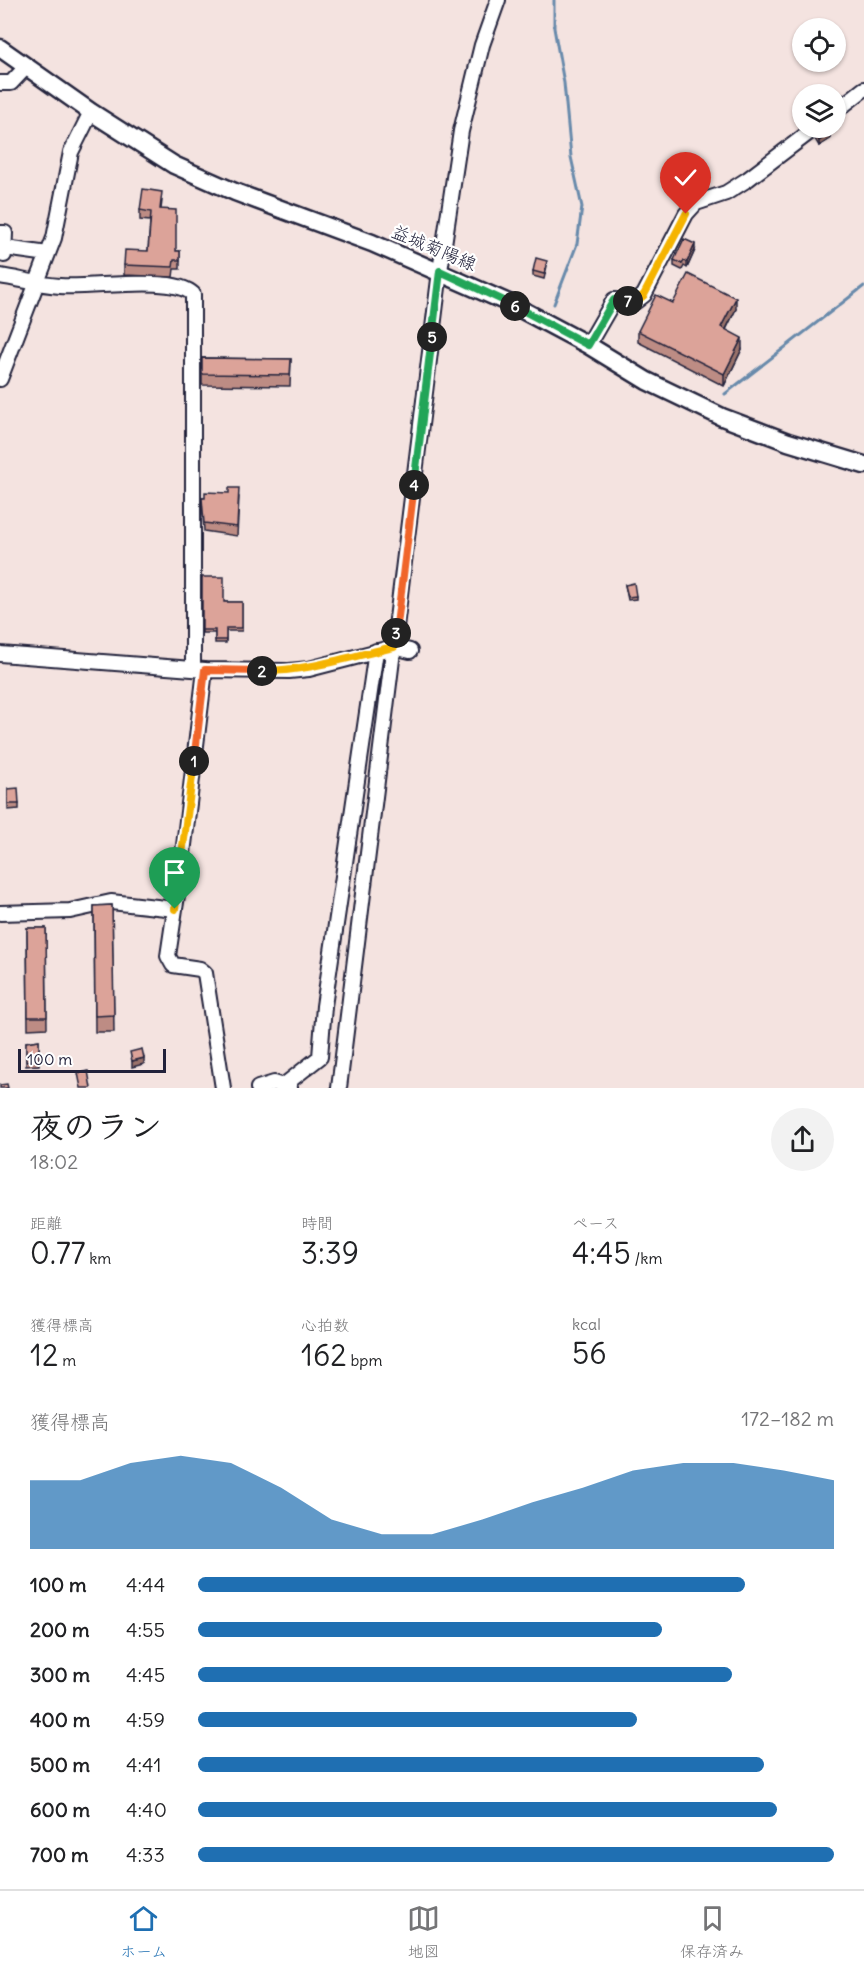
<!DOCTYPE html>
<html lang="ja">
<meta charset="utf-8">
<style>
:root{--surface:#fff;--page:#f2f2f2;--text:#202124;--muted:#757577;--line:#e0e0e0;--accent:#1f6fb2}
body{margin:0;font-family:Delius,"Klee One",sans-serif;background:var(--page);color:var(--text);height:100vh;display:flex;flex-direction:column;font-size:22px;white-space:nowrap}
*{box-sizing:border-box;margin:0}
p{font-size:20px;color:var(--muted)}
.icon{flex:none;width:33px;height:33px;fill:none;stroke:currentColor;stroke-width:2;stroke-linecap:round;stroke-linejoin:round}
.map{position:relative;height:1088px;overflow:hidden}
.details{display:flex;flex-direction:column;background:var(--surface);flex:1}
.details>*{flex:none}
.fabs{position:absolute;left:792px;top:18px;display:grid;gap:12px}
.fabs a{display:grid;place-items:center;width:54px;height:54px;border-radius:50%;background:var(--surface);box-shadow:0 2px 4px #0004;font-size:30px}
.scale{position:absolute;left:18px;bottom:15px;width:148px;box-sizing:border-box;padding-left:6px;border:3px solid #22223b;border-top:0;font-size:16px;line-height:21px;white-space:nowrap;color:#22223b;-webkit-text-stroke:4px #fff;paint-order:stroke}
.pin{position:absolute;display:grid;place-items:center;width:51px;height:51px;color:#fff;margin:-62px -26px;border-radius:50% 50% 50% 0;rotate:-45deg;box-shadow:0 0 6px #0007}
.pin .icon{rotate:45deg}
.km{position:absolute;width:30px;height:30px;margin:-15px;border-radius:50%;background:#222;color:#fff;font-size:16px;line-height:30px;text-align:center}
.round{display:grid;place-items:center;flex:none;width:63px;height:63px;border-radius:32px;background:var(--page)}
.summary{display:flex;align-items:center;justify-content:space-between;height:102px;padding:0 30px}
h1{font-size:33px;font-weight:600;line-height:45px}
.figures{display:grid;grid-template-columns:repeat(3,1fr);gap:9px;height:102px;padding:6px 30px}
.figures div{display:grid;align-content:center}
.figures b{font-size:30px;font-weight:600}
.figures small{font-size:16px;font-weight:400}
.figures p{font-size:16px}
.chart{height:168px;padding:12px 30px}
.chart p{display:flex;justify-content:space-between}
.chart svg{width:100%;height:108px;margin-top:6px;fill:var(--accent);opacity:.7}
ul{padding:0 30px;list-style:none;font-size:20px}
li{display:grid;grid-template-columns:96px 72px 1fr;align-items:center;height:45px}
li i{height:15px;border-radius:8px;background:var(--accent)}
.tabs{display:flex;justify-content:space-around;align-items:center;height:84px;border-top:2px solid var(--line);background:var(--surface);font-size:16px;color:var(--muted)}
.tabs a{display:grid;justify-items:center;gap:3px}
.tabs .current{color:var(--accent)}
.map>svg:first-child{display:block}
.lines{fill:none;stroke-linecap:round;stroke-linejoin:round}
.stream{stroke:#688aab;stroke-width:3}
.minor-casing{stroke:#22223b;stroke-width:18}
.major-casing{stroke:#22223b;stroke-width:21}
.minor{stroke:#fff;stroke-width:14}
.major{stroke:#fff;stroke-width:16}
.wall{fill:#bd8c84;stroke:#22223b;stroke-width:1.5}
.shaded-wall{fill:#9a726b;stroke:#22223b;stroke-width:1.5}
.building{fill:#dca399;stroke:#22223b;stroke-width:1.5}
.split-1-casing{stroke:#fff;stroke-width:12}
.split-2-casing{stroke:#fff;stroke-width:12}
.split-3-casing{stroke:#fff;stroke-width:12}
.split-4-casing{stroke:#fff;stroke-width:12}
.split-5-casing{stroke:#fff;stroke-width:12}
.split-6-casing{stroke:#fff;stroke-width:12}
.split-7-casing{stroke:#fff;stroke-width:12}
.split-8-casing{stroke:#fff;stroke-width:12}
.split-1{stroke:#f5b400;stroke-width:8}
.split-2{stroke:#f0652b;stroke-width:8}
.split-3{stroke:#f5b400;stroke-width:8}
.split-4{stroke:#f0652b;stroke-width:8}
.split-5{stroke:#22a559;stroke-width:8}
.split-6{stroke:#22a559;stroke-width:8}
.split-7{stroke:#22a559;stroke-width:8}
.split-8{stroke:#f5b400;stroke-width:8}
.labels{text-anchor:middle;stroke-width:4.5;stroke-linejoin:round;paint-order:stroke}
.street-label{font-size:18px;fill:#22223b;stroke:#fff}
</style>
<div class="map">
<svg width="864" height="1088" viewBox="0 0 864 1088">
<rect width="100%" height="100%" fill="#f4e3e0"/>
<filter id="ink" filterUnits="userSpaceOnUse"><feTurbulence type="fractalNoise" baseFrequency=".0167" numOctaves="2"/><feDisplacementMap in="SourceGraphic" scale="12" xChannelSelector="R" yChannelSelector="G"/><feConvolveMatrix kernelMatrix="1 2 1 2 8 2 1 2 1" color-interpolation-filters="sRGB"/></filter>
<g filter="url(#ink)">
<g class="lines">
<path class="stream" d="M554,304L577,244L582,207L571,157L564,83L554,28V0
M725,394L864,286"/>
<defs>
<path id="minor" d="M0,83H11L27,66
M836,111L864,89
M0,233H5L4,255
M5,248L48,254
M0,276C20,279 40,285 60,286C91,289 172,274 193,294V667
M588,345L614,300L635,302L644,295L686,214L696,203L726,193L748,179L815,128
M0,379L54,238L71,152L91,112
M0,654L205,670L289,671L309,669L394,647L410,651
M205,670L182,862L168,956L173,965L200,969L205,973L223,1088
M0,913L70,911L111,902L175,909
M283,1086L320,1057L324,1006L376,651
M258,1088L274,1083L290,1088
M339,1088L440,271L461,131L482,45L498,0"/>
<path id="major" d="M0,48L91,112L174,165L235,192L372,243L511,304L588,345L647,381L722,417L788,442L864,465"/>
</defs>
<use href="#minor" class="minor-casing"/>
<use href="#major" class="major-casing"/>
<use href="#minor" class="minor"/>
<use href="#major" class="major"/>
</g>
<path class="wall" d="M815,134L830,139L819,146L815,139Z
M162,201L161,209L176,251H180V269H174L173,277L124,275V265L148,251L150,221L140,220V210Z
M695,250L687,268L684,266L682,270L674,266V260Z
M547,266L544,279L533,276V271Z
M673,303L736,309L726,330L742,349L724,386L638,342V331Z
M202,358L291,359L290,386L202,385Z
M239,497L237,536L204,531L202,498Z
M202,577L224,602H242V631H226V643H215V633H202Z
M625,585L636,596V599L628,600Z
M8,789L19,804V809L8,810Z
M112,905L114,1032H95L94,906Z
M27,928H46L47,1028L28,1029Z
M39,1040V1065L26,1066V1042Z"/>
<path class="shaded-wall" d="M830,133V139L819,146V141Z
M695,244V250L687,268V262Z
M736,298V309L721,339V327Z
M742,338V349L724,386V374Z
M144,1058V1064L132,1067V1061Z"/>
<path class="building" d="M822,128H826L830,133L819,141L815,134Z
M143,189L162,192L160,209L176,210V251H180V260H174L173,267L124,265L125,250L148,251L151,212L140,210Z
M684,239L695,244L687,262L684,261L682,264L674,260Z
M536,258L547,261L544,274L533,271Z
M688,274L736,298L721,327L742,338L724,374L638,331L656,295L673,303Z
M202,358L291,359L290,375L202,374Z
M229,488H239L237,527L204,523L202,498H205V492L229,493Z
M202,577H224V602H242V628H226V640H215V630H202Z
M634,583L636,596L628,597L625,585Z
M18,788L19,804H8V789Z
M112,905L114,1015L95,1016L94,906Z
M27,928H46L47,1017H28Z
M39,1040V1059L26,1061V1042Z
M142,1049L144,1058L132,1061L130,1052Z
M88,1071L91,1088H81L78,1073Z
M7,1084L8,1088H0V1085Z"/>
</g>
<g class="lines" filter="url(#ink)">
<defs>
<path id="split-1" d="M175,909L194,761"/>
<path id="split-2" d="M194,761L205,670L262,671"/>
<path id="split-3" d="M262,671C309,671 348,657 394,647L396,633"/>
<path id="split-4" d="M396,633L414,485"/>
<path id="split-5" d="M414,485L432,337"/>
<path id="split-6" d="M432,337L440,271L515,306"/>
<path id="split-7" d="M515,306L588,345L614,300L628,301"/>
<path id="split-8" d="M628,301L635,302L644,295L686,214"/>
</defs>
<use href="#split-1" class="split-1-casing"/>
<use href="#split-2" class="split-2-casing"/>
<use href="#split-3" class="split-3-casing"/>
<use href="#split-4" class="split-4-casing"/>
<use href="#split-5" class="split-5-casing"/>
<use href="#split-6" class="split-6-casing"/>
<use href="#split-7" class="split-7-casing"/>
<use href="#split-8" class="split-8-casing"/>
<use href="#split-1" class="split-1"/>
<use href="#split-2" class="split-2"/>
<use href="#split-3" class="split-3"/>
<use href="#split-4" class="split-4"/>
<use href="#split-5" class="split-5"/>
<use href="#split-6" class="split-6"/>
<use href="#split-7" class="split-7"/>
<use href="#split-8" class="split-8"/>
</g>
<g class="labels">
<g class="street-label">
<text transform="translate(434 248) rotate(23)" y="6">益城菊陽線</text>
</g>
</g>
</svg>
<div class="fabs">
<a><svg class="icon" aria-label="locate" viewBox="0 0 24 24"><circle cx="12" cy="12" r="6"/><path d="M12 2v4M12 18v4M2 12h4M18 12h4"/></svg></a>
<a><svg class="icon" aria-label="layers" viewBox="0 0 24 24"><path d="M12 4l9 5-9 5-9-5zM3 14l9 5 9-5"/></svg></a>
</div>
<div class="scale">100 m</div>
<div class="pin" style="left:175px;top:909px;background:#1e9e55"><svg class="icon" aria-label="arrive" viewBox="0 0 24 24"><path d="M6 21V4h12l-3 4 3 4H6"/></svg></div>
<div class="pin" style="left:686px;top:214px;background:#d93025"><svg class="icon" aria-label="check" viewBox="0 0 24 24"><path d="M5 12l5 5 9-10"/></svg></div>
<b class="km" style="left:194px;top:761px">1</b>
<b class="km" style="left:262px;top:671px">2</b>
<b class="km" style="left:396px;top:633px">3</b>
<b class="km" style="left:414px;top:485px">4</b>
<b class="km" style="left:432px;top:337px">5</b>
<b class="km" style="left:515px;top:306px">6</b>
<b class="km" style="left:628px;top:301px">7</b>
</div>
<section class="details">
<div class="summary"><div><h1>夜のラン</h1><p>18:02</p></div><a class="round"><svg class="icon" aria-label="share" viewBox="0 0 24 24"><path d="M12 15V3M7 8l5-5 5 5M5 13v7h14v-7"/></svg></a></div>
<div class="figures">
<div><p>距離</p><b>0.77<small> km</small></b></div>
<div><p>時間</p><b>3:39</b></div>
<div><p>ペース</p><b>4:45<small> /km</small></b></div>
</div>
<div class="figures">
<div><p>獲得標高</p><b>12<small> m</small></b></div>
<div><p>心拍数</p><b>162<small> bpm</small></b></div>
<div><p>kcal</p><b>56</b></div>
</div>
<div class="chart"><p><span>獲得標高</span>172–182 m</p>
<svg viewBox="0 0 160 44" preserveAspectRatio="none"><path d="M0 44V16L10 16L20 9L30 6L40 9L50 19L60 32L70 38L80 38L90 32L100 25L110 19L120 12L130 9L140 9L150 12L160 16V44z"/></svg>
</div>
<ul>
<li><b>100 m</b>4:44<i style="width:86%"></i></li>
<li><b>200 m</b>4:55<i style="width:73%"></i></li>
<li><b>300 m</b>4:45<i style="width:84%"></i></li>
<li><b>400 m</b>4:59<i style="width:69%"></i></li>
<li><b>500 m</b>4:41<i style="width:89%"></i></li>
<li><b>600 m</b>4:40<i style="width:91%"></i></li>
<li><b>700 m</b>4:33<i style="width:100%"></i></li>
</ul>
</section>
<nav class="tabs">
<a class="current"><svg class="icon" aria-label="home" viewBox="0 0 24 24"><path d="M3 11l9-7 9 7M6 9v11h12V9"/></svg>ホーム</a>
<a><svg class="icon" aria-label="map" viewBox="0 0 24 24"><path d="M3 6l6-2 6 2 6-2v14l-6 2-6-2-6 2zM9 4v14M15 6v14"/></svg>地図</a>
<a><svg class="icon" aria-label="saved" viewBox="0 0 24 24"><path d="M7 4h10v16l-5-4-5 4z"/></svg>保存済み</a>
</nav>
